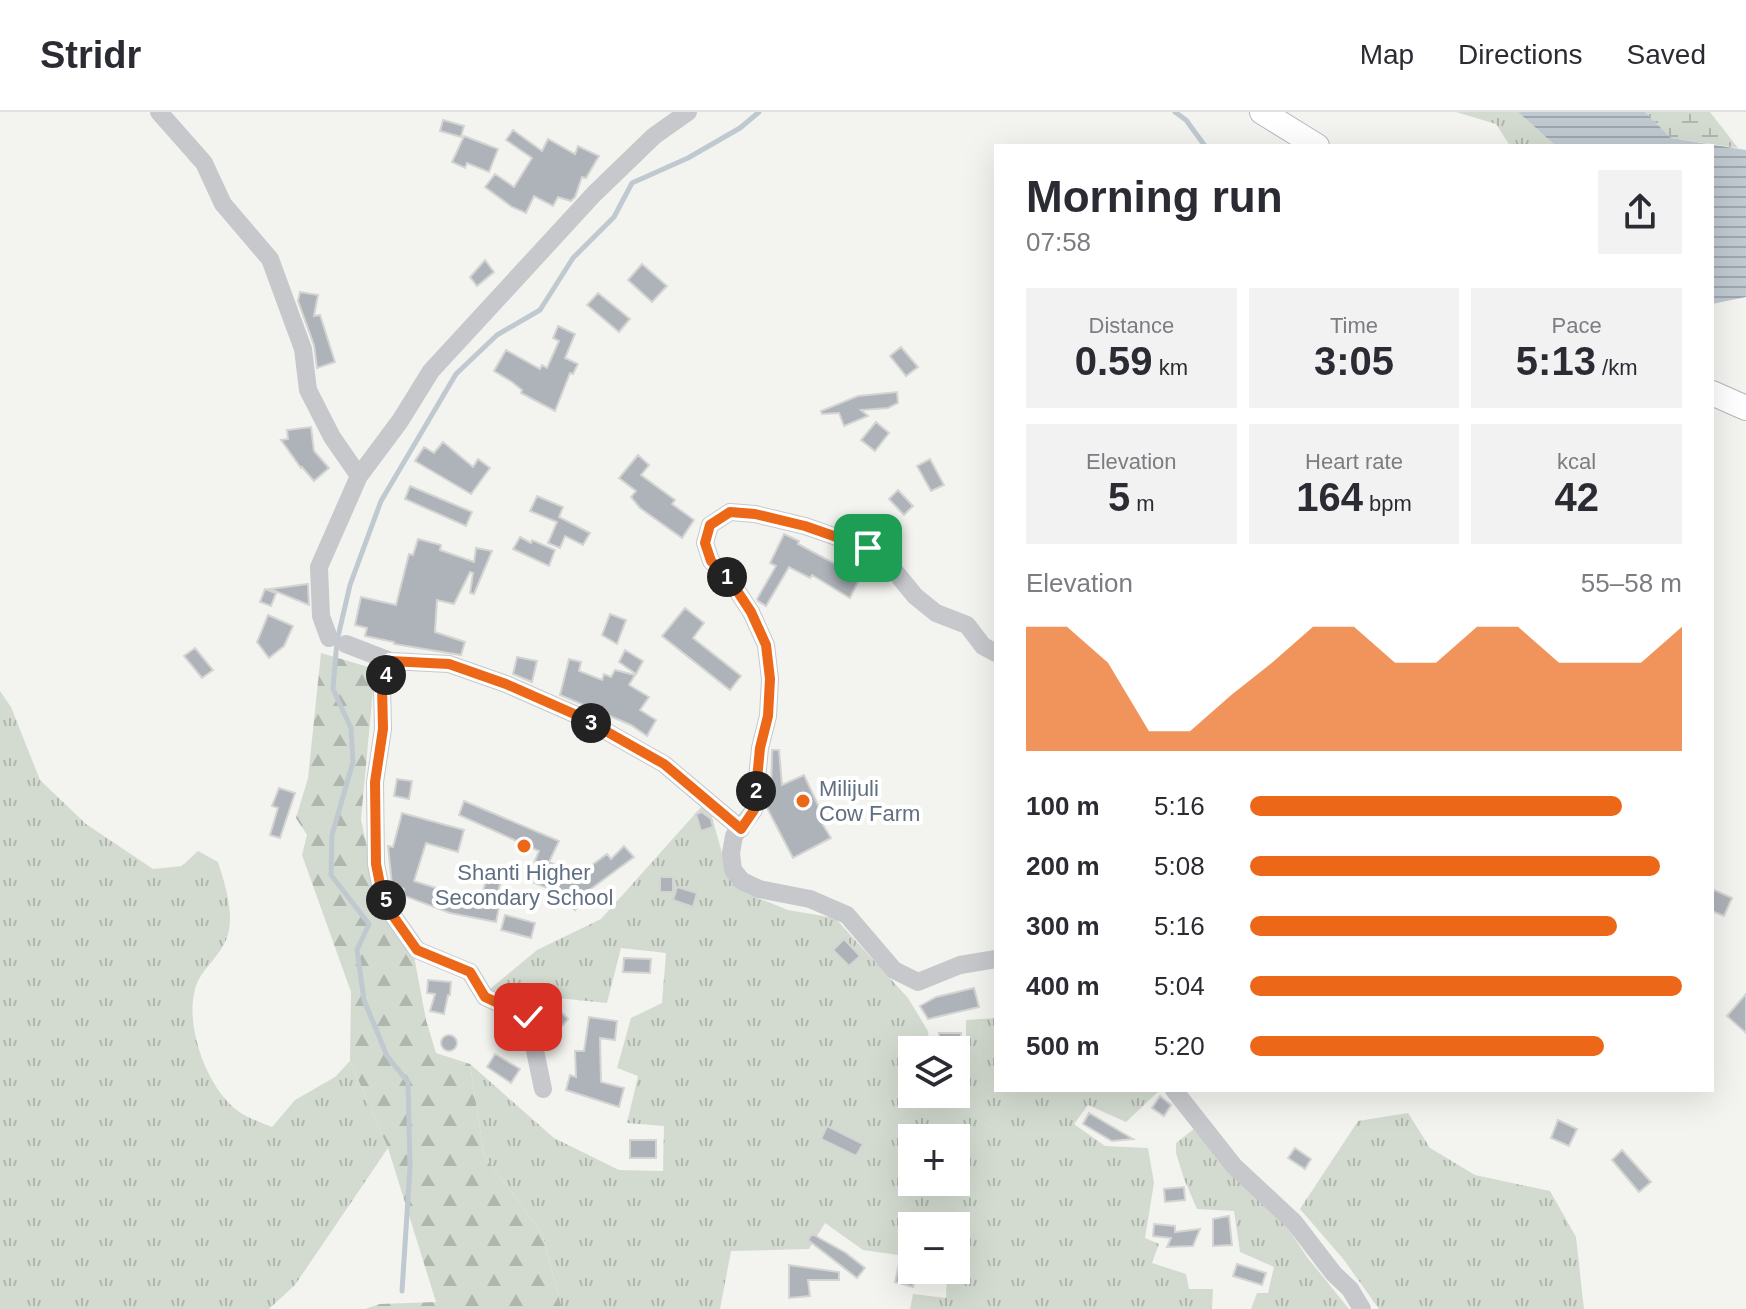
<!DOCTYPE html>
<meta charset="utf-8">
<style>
:root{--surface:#fff;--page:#f2f2f3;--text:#2b2b33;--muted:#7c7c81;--line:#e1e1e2;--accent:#ec6717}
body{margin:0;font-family:Arial,sans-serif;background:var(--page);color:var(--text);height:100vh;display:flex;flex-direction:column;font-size:30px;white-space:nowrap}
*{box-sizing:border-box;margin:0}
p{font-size:26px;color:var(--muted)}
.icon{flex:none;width:44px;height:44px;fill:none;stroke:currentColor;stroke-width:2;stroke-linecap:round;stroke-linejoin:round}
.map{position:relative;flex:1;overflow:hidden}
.sheet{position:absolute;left:994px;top:32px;width:720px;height:948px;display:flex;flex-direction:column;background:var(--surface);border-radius:0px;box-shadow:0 8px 32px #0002}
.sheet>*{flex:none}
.tools{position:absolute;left:898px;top:924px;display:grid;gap:16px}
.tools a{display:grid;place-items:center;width:72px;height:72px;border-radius:0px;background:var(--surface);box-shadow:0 8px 32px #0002;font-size:40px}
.pin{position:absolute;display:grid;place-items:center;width:68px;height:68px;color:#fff;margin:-34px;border-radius:16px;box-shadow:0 4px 12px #0006}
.km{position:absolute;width:40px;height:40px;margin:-20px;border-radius:50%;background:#222;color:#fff;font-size:22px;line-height:40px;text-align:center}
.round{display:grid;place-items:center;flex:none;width:84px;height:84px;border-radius:0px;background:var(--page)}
.overview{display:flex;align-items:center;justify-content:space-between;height:136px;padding:0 32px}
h1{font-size:44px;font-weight:700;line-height:60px}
.metrics{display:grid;grid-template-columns:repeat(3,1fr);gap:12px;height:136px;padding:8px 32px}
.metrics div{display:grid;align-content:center;border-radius:0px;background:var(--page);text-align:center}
.metrics b{font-size:40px;font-weight:700}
.metrics small{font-size:22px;font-weight:400}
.metrics p{font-size:22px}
.chart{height:224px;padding:16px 32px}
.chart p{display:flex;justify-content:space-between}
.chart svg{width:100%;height:144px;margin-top:8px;fill:var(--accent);opacity:.7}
ul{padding:0 32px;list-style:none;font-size:26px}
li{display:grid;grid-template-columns:128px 96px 1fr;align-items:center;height:60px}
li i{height:20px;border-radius:10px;background:var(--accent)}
header{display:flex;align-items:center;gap:48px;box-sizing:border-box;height:112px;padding:0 40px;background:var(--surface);border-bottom:2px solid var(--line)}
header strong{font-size:38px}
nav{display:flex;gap:44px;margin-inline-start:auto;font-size:28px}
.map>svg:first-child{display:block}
.grass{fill:url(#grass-tufts);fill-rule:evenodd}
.forest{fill:url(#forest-firs)}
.wetland{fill:url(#wetland-marsh)}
.water{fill:url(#water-rules)}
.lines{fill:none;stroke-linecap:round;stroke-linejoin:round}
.stream{stroke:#c0c9d0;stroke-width:5}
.building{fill:#aeb3ba;stroke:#d4d5d2;stroke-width:2}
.secondary-casing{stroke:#b5b9be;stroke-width:26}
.street{stroke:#c6c8cc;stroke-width:18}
.secondary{stroke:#fff;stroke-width:24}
.route-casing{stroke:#fff;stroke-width:16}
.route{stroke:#ec6717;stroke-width:10}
.poi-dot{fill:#ec6717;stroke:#fff;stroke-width:3}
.labels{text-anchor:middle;stroke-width:8;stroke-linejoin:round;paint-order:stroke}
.poi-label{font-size:22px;fill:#616f82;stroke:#fff;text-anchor:start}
</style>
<header>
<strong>Stridr</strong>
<nav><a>Map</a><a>Directions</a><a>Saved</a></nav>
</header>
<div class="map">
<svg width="1746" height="1197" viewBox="0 0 1746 1197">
<defs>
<pattern id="grass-tufts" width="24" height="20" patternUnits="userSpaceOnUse" patternTransform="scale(2)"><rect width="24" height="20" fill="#d3dbd0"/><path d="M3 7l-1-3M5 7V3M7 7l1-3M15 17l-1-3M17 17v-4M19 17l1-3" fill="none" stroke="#afb6ae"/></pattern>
<pattern id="forest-firs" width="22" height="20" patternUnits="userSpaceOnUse" patternTransform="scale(2)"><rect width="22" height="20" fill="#d3dbd0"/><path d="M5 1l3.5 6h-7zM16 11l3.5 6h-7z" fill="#afb6ae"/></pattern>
<pattern id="wetland-marsh" width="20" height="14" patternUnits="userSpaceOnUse" patternTransform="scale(2)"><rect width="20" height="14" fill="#d3dbd0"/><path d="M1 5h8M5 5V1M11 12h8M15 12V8" fill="none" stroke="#afb6ae"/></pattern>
<pattern id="water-rules" width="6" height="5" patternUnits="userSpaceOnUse" patternTransform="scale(2)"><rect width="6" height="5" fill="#c0c9d0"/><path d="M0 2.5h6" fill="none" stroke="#9fa7ae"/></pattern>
</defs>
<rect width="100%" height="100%" fill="#f3f4ef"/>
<path class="grass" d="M1456,0H1518L1556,34H1510L1496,12Z
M0,579L11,595L40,668L86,712L153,757L182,754L198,739L218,750C225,772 236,805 226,828C220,843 205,855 198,869C181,906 206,976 238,999C247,1006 261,1010 272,1015L295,988L335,965L350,949L388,1036L295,1173L269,1197H0Z
M703,693L710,698L729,766L748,782L788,798L835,806L908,886L928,919L930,938H912V982H956V943L966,942V908L996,906V978H1160L1126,1010L1088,993L1074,1012L1105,1034L1148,1036L1154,1071L1145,1126L1159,1132L1152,1151L1186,1162L1189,1177H1213L1212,1197H910L913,1182L946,1186L947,1158H956V1114H912V1145L863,1138L825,1111L809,1137L731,1139L720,1197H562L542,1121L484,1043L470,952L554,1026L619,1058L663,1059L664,1014L627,1011L638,964L617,956L631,906L662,891L666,841L621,836L607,891L557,886L524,908L490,877L537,838L601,807ZM912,1026H956V1070H912Z
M1408,1001L1430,1036L1475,1063L1550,1079L1576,1125L1584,1197H1379L1344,1148L1300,1097L1358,1009Z
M1195,1016L1283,1109L1307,1145L1349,1197H1251L1257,1181H1268L1274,1155L1240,1140L1234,1099L1197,1097L1184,1067L1176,1041V1031Z"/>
<path class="forest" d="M321,541L375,557L361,707L381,802L414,844L426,908L436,941L470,952L484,1043L542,1121L562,1197H365L380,1192L436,1190L388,1036L350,949L351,880L302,743L307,723L296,706L308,666Z"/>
<path class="wetland" d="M1645,0H1710L1738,36L1671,26Z"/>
<path class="water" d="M1518,0H1645L1671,26L1746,38V185L1712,192V34H1556Z"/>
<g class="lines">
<path class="stream" d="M1175,0L1186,8L1205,34
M402,1179L410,1056L408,970L387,944L364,888L357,838L369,812L331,763L332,723L353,650L351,616L333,577L337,529L350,473L381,389L456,262L497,223L540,198L573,146L614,105L632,71L688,46L740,16L759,0"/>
</g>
<path class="building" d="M443,8L464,14L461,25L440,19Z
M513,18L542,39L548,27L575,42L578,34L599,44L586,66L582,65L575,85L571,89L558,85L553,94L534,84L526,101L512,95L485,75L495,62L514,75L532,46L506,28Z
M464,24L498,37L489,60L467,51L465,56L452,50Z
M485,148L494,160L477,174L470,165Z
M642,152L667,174L652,190L628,168Z
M300,180L318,183L314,204L320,203L335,250L317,256L314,233L298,189Z
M598,181L630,207L619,220L587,193Z
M558,214L575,222L565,246L578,252L573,262L570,261L555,299L521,281L522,278L512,270L494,259L506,238L540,257L542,253L547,256L559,229L553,226Z
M901,235L918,255L906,264L890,244Z
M897,280L898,291L888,296L861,298L868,304L844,314L839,301L822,302L821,299L858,284Z
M876,310L889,321L875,339L861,328Z
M311,315L314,339L329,356L314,369L302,355L301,356L281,328L288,327L287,318Z
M443,330L473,355L478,347L490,356L471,382L415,349L424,335L434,341Z
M638,343L649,353L641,363L675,388L672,392L694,408L682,426L640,396L631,385L636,379L619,366Z
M930,347L944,373L931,379L917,354Z
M410,374L472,400L466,414L405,387Z
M898,378L913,394L904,403L889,387Z
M537,384L563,395L559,405L590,421L583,433L565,424L560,436L548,431L557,410L530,399Z
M784,422L799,429L798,432L837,453L839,449L847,454L853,444L867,451L850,486L812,463L810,466L789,455L766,494L758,489L757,487L776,454L770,451Z
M520,425L531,431L532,428L555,438L549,454L513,437Z
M418,427L441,433L440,438L474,450L476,436L492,439L474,482L470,481L473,461L470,460L454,492L437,488L435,520L465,530L461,543L394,532V530L365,524L367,516L355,513L361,485L396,493L409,442L413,443Z
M308,472L309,493L270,477Z
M265,477L276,481L271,494L260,490Z
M685,496L704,511L693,526L741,564L730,578L662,524Z
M610,502L626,508L617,532L602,523Z
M268,503L293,514L284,534L269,546L257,530Z
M195,536L213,558L202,566L184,544Z
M625,538L643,549L636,562L619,550Z
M517,545L537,549L532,570L513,562Z
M569,547L581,550L579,559L602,568L604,562L611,565L615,558L635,563L629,573L649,585L640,598L656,608L647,624L631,613L560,583Z
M772,638H779L782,673L804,663L824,706L820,708L831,726L793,746L766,694L768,680L771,679Z
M397,667L412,669L409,687L394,684Z
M279,676L295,681L280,726L270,723L278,696L272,694Z
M464,689L559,729L549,750L557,754L555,759L569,770L607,742L611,747L624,734L634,745L584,782L586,785L575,798L552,778L527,768L539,739L459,703Z
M702,700L711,707L713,715L701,719L696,702Z
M402,701L464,718L458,740L426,731L414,769L480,790L487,765L501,769L494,794L499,795L496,810L450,801L402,783L404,777L392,773L388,734L393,735Z
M660,765H673V780H660Z
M677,775L697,781L693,795L673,788Z
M1712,777L1732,786L1724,804L1712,799Z
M505,803L535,811L531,826L501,818Z
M844,827L860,844L849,854L833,838Z
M624,846L651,847L650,861L623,860Z
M428,868L451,870L450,883H448L444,902L430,899L435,882L427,881Z
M974,876L979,895L928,907L920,894L936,885Z
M1746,882V921L1727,904Z
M558,897L568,907L556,921L545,911Z
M589,905L617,909L615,928L600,926L601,970L624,976L619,995L566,978L570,963L576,965L575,939H584Z
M939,921H961V937H939Z
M441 931a8 8 0 1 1 16 0a8 8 0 1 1-16 0Z
M495,942L520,957L511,971L487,955Z
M1160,984L1171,993L1164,1004L1152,996Z
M1089,1001L1133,1027L1112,1029L1083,1012Z
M1558,1008L1577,1017L1569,1034L1551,1026Z
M827,1014L863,1032L856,1044L821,1027Z
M630,1028H656V1046H630Z
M1295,1036L1311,1047L1305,1057L1288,1046Z
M1622,1038L1651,1070L1639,1080L1612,1048Z
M1184,1075L1185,1088L1165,1090L1164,1077Z
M1229,1104L1232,1133L1213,1134V1107Z
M1154,1112L1175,1114V1120L1200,1117L1193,1134L1167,1135L1171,1126L1153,1124Z
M812,1122L846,1141L865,1156L857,1166L808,1128Z
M900,1147L912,1150V1158H917L913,1175L895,1170Z
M1237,1152L1266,1161L1262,1173L1233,1164Z
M789,1153L839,1160V1168H808L810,1184L789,1186Z"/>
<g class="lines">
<defs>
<path id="secondary" d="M1262,0L1317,34
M1712,281L1746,296"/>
</defs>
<use href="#secondary" class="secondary-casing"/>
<path class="street" d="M159,0L204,51L223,92L270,147L303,237L308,278L332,325L359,364
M329,526L321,504L319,455L359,364L400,309L431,259L594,82L654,24L688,0
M346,532L390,549L382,574L383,617L375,670L376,752L381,777L391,801L417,838L470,860L485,885L528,905L543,977
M996,541L983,534L967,513L936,501L915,484L897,462L868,436L805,414L755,402L730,400L710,413L705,431L711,449L730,468L751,500L766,533L770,567L768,604L760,636L754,698L734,724L731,741L733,758L742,769L759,777L810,787L847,803L894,858L918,870L960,853L996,847
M390,549L449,552L506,572L581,605L664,652L741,717
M1174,978L1234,1054L1294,1110L1334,1162L1350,1177L1362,1197"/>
<use href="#secondary" class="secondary"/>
</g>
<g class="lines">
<defs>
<path id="route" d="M528,905L485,885L470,860L417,838L391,801L381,777L376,752L375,670L383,617L382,574L390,549L449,552L506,572L581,605L664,652L741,717L754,698L760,636L768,604L770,567L766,533L751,500L730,468L711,449L705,431L710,413L730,400L755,402L805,414L868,436"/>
</defs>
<use href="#route" class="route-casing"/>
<use href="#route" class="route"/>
</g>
<g class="poi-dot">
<circle cx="803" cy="689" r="8"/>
<circle cx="524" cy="734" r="8"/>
</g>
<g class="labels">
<g class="poi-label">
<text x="819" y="684">Milijuli<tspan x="819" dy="25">Cow Farm</tspan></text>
<text x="524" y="768" text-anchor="middle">Shanti Higher<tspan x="524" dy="25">Secondary School</tspan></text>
</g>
</g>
</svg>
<div class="tools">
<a><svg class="icon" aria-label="layers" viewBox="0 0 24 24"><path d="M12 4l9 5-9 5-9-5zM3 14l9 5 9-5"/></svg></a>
<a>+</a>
<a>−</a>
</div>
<div class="pin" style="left:868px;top:436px;background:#1e9e55"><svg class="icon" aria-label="arrive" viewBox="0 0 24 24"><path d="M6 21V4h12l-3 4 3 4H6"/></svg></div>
<div class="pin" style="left:528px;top:905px;background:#d93025"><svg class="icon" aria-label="check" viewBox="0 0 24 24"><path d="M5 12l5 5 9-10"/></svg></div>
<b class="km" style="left:727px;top:465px">1</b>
<b class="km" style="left:756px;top:679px">2</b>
<b class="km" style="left:591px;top:611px">3</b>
<b class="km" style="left:386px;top:563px">4</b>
<b class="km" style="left:386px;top:788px">5</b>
<section class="sheet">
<div class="overview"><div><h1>Morning run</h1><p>07:58</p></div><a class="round"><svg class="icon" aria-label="share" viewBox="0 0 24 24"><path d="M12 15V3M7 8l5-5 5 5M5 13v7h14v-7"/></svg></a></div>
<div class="metrics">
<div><p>Distance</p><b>0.59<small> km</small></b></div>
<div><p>Time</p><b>3:05</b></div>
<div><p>Pace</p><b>5:13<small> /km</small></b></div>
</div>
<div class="metrics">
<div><p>Elevation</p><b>5<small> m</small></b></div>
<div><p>Heart rate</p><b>164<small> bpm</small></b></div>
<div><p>kcal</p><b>42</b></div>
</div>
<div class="chart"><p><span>Elevation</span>55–58 m</p>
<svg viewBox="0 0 160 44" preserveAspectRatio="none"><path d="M0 44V6L10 6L20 17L30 38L40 38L50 27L60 17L70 6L80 6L90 17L100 17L110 6L120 6L130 17L140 17L150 17L160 6V44z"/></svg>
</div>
<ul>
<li><b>100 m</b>5:16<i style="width:86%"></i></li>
<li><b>200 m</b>5:08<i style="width:95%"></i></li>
<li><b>300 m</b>5:16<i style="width:85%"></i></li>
<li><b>400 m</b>5:04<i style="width:100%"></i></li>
<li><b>500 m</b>5:20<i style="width:82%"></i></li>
</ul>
</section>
</div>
